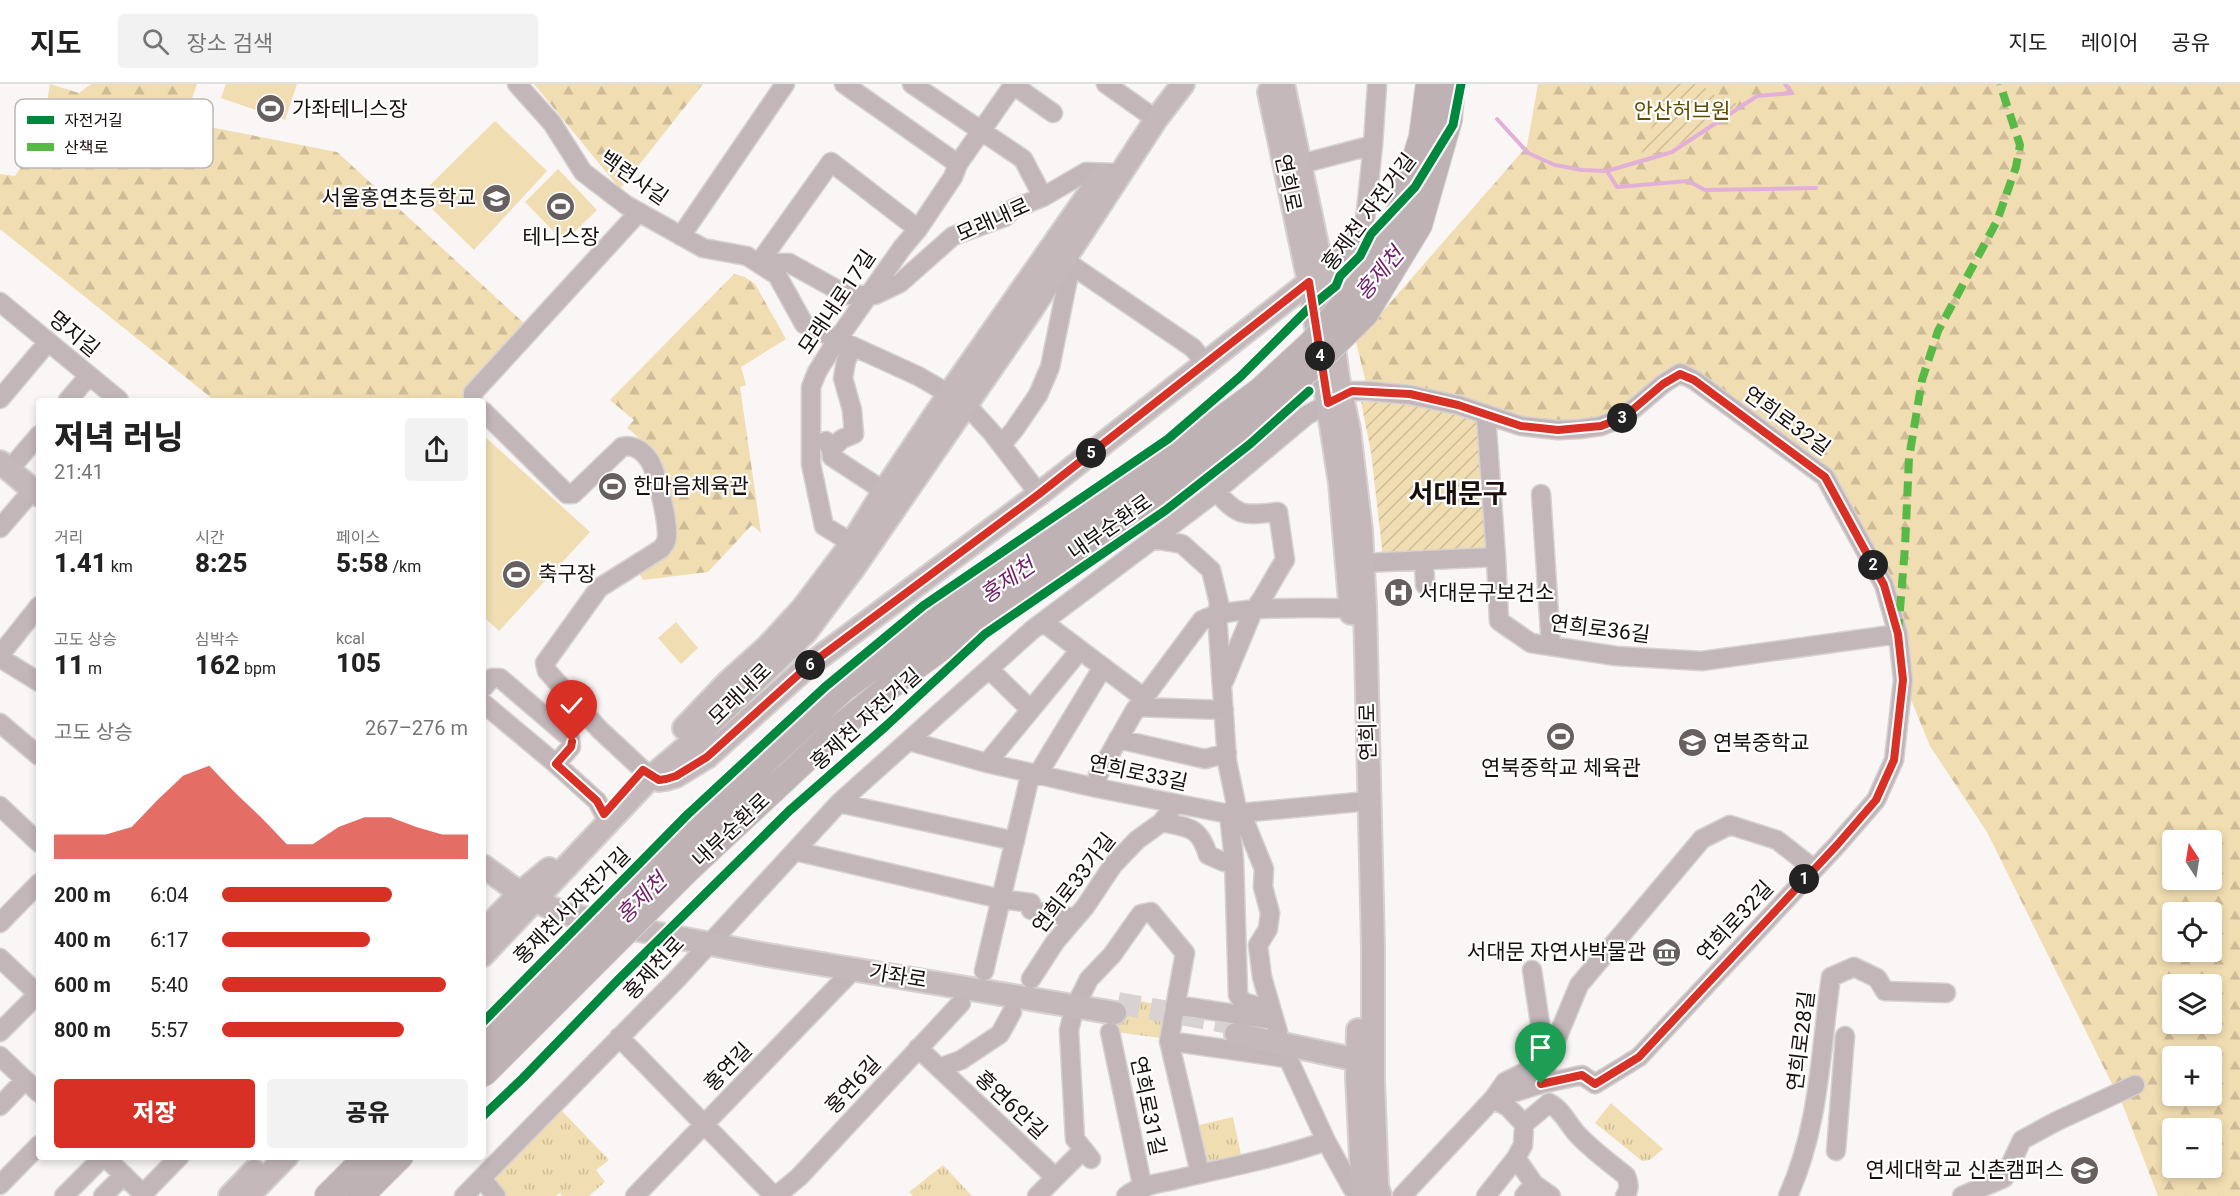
<!DOCTYPE html>
<html lang="ko">
<meta charset="utf-8">
<style>
:root{--surface:#fff;--page:#f2f2f2;--text:#222;--muted:#767676;--line:#e0e0e0;--accent:#d93025}
body{margin:0;font-family:Roboto,"Noto Sans KR",sans-serif;background:var(--page);color:var(--text);height:100vh;display:flex;flex-direction:column;font-size:22px;white-space:nowrap}
*{box-sizing:border-box;margin:0}
p{font-size:20px;color:var(--muted)}
.icon{flex:none;width:33px;height:33px;fill:none;stroke:currentColor;stroke-width:2;stroke-linecap:round;stroke-linejoin:round}
.map{position:relative;flex:1;overflow:hidden}
.drawer{position:absolute;left:36px;top:314px;width:450px;height:762px;display:flex;flex-direction:column;background:var(--surface);border-radius:6px;box-shadow:0 3px 9px #0003}
.drawer>*{flex:none}
.needle{width:39px;rotate:348deg}
.buttons{position:absolute;left:2162px;top:746px;display:grid;gap:12px}
.buttons a{display:grid;place-items:center;width:60px;height:60px;border-radius:6px;background:var(--surface);box-shadow:0 3px 9px #0003;font-size:30px}
.pin{position:absolute;display:grid;place-items:center;width:51px;height:51px;color:#fff;margin:-62px -26px;border-radius:50% 50% 50% 0;rotate:-45deg;box-shadow:0 0 6px #0007}
.pin .icon{rotate:45deg}
.km{position:absolute;width:30px;height:30px;margin:-15px;border-radius:50%;background:#222;color:#fff;font-size:16px;line-height:30px;text-align:center}
.round{display:grid;place-items:center;flex:none;width:63px;height:63px;border-radius:6px;background:var(--page)}
.head{display:flex;align-items:center;justify-content:space-between;height:102px;padding:0 18px}
h1{font-size:33px;font-weight:800;line-height:45px}
.stats{display:grid;grid-template-columns:repeat(3,1fr);gap:9px;height:102px;padding:6px 18px}
.stats div{display:grid;align-content:center}
.stats b{font-size:26px;font-weight:800}
.stats small{font-size:16px;font-weight:400}
.stats p{font-size:16px}
.chart{height:168px;padding:12px 18px}
.chart p{display:flex;justify-content:space-between}
.chart svg{width:100%;height:108px;margin-top:6px;fill:var(--accent);opacity:.7}
.primary-button{display:flex;gap:12px;margin-top:auto;padding:12px 18px}
.primary-button a{flex:1;height:69px;border-radius:6px;background:var(--accent);color:#fff;font-size:24px;font-weight:800;line-height:69px;text-align:center}
.primary-button a+a{background:var(--page);color:var(--text)}
ul{padding:0 18px;list-style:none;font-size:20px}
li{display:grid;grid-template-columns:96px 72px 1fr;align-items:center;height:45px}
li i{height:15px;border-radius:8px;background:var(--accent)}
header{display:flex;align-items:center;gap:36px;box-sizing:border-box;height:84px;padding:0 30px;background:var(--surface);border-bottom:2px solid var(--line)}
header strong{font-size:28px}
nav{display:flex;gap:33px;margin-inline-start:auto;font-size:21px}
.search{width:420px;height:54px;background:var(--page);display:flex;align-items:center;gap:15px;box-sizing:border-box;padding:0 21px;border-radius:6px;color:var(--muted);font-size:22px}
.map>svg:first-child{display:block}
.forest{fill:url(#forest-firs);fill-rule:evenodd}
.park{fill:url(#park-tufts)}
.garden{fill:url(#garden-furrows)}
.pitch{fill:#f0ddb1}
.lines{fill:none;stroke-linecap:round;stroke-linejoin:round}
.stream{stroke:#e2afd9;stroke-width:4}
.major-tunnel{stroke:#d8d3d2;stroke-width:22;stroke-dasharray:22 11;stroke-linecap:butt}
.minor-casing{stroke:#d5d2d1;stroke-width:21}
.major-casing{stroke:#d5d2d1;stroke-width:26}
.highway-casing{stroke:#d5d2d1;stroke-width:28}
.minor{stroke:#c2b6b9;stroke-width:18}
.major{stroke:#c4b8ba;stroke-width:22}
.highway{stroke:#beb2b4;stroke-width:26}
.highway-bridge-casing{stroke:#d5d2d1;stroke-width:28;stroke-linecap:butt}
.highway-bridge{stroke:#beb2b4;stroke-width:26}
.quiet{stroke:#58b947;stroke-width:8;stroke-dasharray:15 8;stroke-linecap:butt}
.cycleway-casing{stroke:#fff;stroke-width:13}
.cycleway{stroke:#00873e;stroke-width:9}
.route-casing{stroke:#fff;stroke-width:12}
.route{stroke:#d93025;stroke-width:8}
.labels{text-anchor:middle;stroke-width:4.5;stroke-linejoin:round;paint-order:stroke}
.poi-label{font-size:21px;fill:#190f0d;stroke:#fff;text-anchor:start}
.park-label{font-size:21px;fill:#634c00;stroke:#fff}
.street-label{font-size:21px;fill:#190f0d;stroke:#fff}
.water-label{font-size:22px;font-style:italic;fill:#721d69;stroke:#fff}
.district-label{font-size:27px;font-weight:bold;fill:#190f0d;stroke:#fff}
.key{fill:#fff;stroke:#bab7b6;stroke-width:1.5}
.key-label{font-size:16px;fill:#190f0d}
</style>
<header>
<strong>지도</strong>
<div class="search"><svg class="icon" aria-label="search" viewBox="0 0 24 24"><circle cx="10" cy="10" r="6"/><path d="M15 15l6 6"/></svg>장소 검색</div>
<nav><a>지도</a><a>레이어</a><a>공유</a></nav>
</header>
<div class="map">
<svg width="2240" height="1112" viewBox="0 0 2240 1112">
<defs>
<pattern id="forest-firs" width="22" height="20" patternUnits="userSpaceOnUse" patternTransform="scale(1.5)"><rect width="22" height="20" fill="#f0ddb1"/><path d="M5 1l3.5 6h-7zM16 11l3.5 6h-7z" fill="#cdbc97"/></pattern>
<pattern id="park-tufts" width="24" height="20" patternUnits="userSpaceOnUse" patternTransform="scale(1.5)"><rect width="24" height="20" fill="#f0ddb1"/><path d="M3 7l-1-3M5 7V3M7 7l1-3M15 17l-1-3M17 17v-4M19 17l1-3" fill="none" stroke="#cdbc97"/></pattern>
<pattern id="garden-furrows" width="10" height="10" patternUnits="userSpaceOnUse" patternTransform="scale(1.5)"><rect width="10" height="10" fill="#f0ddb1"/><path d="M-1 1l2-2M0 10L10 0M9 11l2-2" fill="none" stroke="#cdbc97"/></pattern>
</defs>
<rect width="100%" height="100%" fill="#faf6f5"/>
<path class="forest" d="M50,0L79,9L91,0H197L184,38L337,68L526,241L461,316H214L0,145V90L15,92L41,55Z
M534,0H703L620,105Z
M1538,0H2240V1112H2158L2124,1024L1987,748L1930,662L1903,596L1898,550L1825,393L1681,290L1624,333L1580,345L1368,307L1356,258L1527,62ZM2172,756H2211V795H2172ZM2172,828H2211V867H2172ZM2172,900H2211V939H2172ZM2172,972H2211V1011H2172ZM2172,1044H2211V1083H2172Z
M734,190L745,193L755,200L786,255L741,283L746,301L740,303L761,449L752,441L708,488L643,496L637,485L665,473L676,448L661,377L656,368L627,344L634,336L610,316Z"/>
<path class="park" d="M1124,913L1167,923L1160,954L1116,948Z
M1611,1019L1663,1065L1650,1076L1642,1077L1595,1039Z
M560,1025L609,1076L596,1086L605,1098L589,1112H562L560,1109L555,1112H505L494,1099L493,1094Z
M1233,1033L1242,1075L1204,1083L1195,1042Z
M943,1081L972,1112H913L909,1108Z"/>
<path class="garden" d="M1671,0H1694L1705,4L1714,11L1738,20L1702,47L1671,65L1640,73L1656,32L1655,16Z
M1380,315L1434,321L1484,338L1490,464L1383,473L1371,368L1361,318Z"/>
<path class="pitch" d="M226,0H297L285,36L221,14Z
M495,37L547,87L474,166L419,112Z
M558,85L597,126L564,158L525,118Z
M483,351L590,448L499,547L483,532Z
M676,538L698,564L681,580L658,554Z"/>
<g class="lines">
<path class="stream" d="M1497,35L1528,69L1555,81L1582,86L1607,87L1672,68L1757,12L1792,9L1785,0
M1607,87L1617,103L1688,97L1705,106L1816,104"/>
<path class="major-tunnel" d="M1118,919L1242,941"/>
<defs>
<path id="minor" d="M517,0L552,39L583,88L626,121L703,164L747,172L777,191L804,240L918,292L949,310L974,329L993,350L1039,410
M844,0L958,80
M912,0L1023,75L1043,113
M1012,0L1053,29
M1106,0L1147,29
M1301,80L1373,61
M681,152L785,0
M1064,176L1193,264L1206,280
M759,179L831,78L918,145
M761,179H789L847,211H875L900,199L953,152L1005,133L1013,125L1043,113L1086,88L1115,89
M1323,186L1364,146L1373,61L1377,0
M0,218L119,316
M0,315L48,258
M68,316L89,292
M473,316V309L639,128
M483,327L567,410H573L622,363C633,360 643,367 649,376C656,386 671,446 666,457C665,461 663,462 661,465L599,504L545,579L547,587L599,645L643,686
M1486,331L1496,473
M826,357L831,365L832,373L884,407
M1002,360L1014,346L1038,311L1050,283L1068,195L1064,176
M831,365L842,355L854,350L852,326L843,294L846,277L852,263
M9,386L39,351
M1216,407C1238,434 1245,431 1278,428L1285,476C1274,492 1265,513 1253,527L1224,597
M1541,410L1551,562
M0,444L33,406
M1153,455L1182,460L1211,486L1219,519L1217,530L1227,677L1236,720L1229,730
M852,459L824,442L811,380V303L817,288L837,256L902,164L918,145L953,93L958,80L1014,0
M1424,476L1425,501
M1363,479L1496,473L1499,537L1531,559L1616,572L1702,577L1898,550
M1043,538L1144,614
M0,571L39,522
M0,574L39,598
M989,585L1031,626
M483,604L492,594H500L570,654L571,663L556,680
M483,619L556,680L597,717L604,730
M1137,623L1224,626
M0,639L39,672
M1118,655L1205,675L1227,669
M909,657L987,679L1097,704L1229,730L1358,718
M987,679L1080,566
M1097,704L1098,691L1135,626L1202,536C1238,520 1310,525 1351,524
M839,719L1015,757
M0,722L39,759
M1229,730L1245,738L1264,785L1263,803L1270,829L1268,845L1258,861L1262,893L1278,948
M1229,730L1234,775L1238,911L1243,918L1271,926
M1162,738C1189,744 1199,742 1208,771L1224,778L1234,775
M795,767L1001,815L1031,819V826L1075,834
M0,839L39,799
M0,874L39,911
M1532,886L1541,946L1527,987L1505,998L1493,1015L1508,1023L1524,1040L1549,1019C1563,1026 1568,1041 1578,1051C1592,1066 1610,1079 1626,1092C1629,1100 1630,1105 1625,1112
M984,887L1029,696L1038,690L1103,583
M1031,895L1055,858L1085,823L1113,781L1137,756L1162,738L1175,720
M1080,913L1089,895L1112,871L1141,830L1151,828L1185,869L1169,957L1200,1089
M1175,921L1267,935
M1075,922L1069,946L1075,1055L1091,1075
M0,948L38,910
M1110,948L1143,1105
M619,953L774,1112
M1169,957L1286,974
M1282,961L1326,1057L1352,1104L1362,1112
M918,964L1055,1093
M0,972L39,1009
M939,984L961,976L1000,950L1012,928
M1541,1000L1550,971L1579,901L1702,755L1730,741L1777,756L1814,785
M0,1022L25,996
M1836,1067L1845,952
M104,1072L145,1112
M1516,1074L1534,1100L1524,1112
M482,1095L496,1112
M1534,1100L1551,1112
M0,1101L39,1061
M143,1110L180,1072
M64,1112L104,1072
M103,1112L124,1091
M464,1112L677,895L839,719L1032,546L1208,414L1307,331L1352,307H1368L1410,311L1458,321L1521,342L1558,346L1580,345L1601,342L1624,333L1663,300L1680,289L1694,296L1825,393L1884,501L1898,550L1903,596L1894,676L1876,716L1837,761L1639,973L1595,1000L1582,991L1541,1000L1493,1015L1402,1112
M635,1112L854,885
M776,1112L799,1093L961,919
M1037,1112L1083,1066
M1126,1112C1139,1101 1162,1099 1178,1095C1228,1083 1278,1074 1326,1057
M1486,1112L1516,1074L1523,1061L1524,1040
M1788,1112C1820,1041 1820,969 1831,893L1854,883L1877,894L1885,907L1946,909
M1962,1112L2004,1094L2022,1056L2057,1037L2135,1001"/>
<path id="major" d="M1283,0L1326,203L1338,294L1349,346L1361,447L1365,523L1373,863V998L1377,1102L1380,1112
M1269,8L1309,198L1319,261
M1324,297L1340,399L1351,529
M0,378L39,411
M684,644L727,599L767,563L802,525L852,459L884,407L949,310L1102,91
M649,691L659,696L666,695L676,692L707,673L808,582L1039,410L1318,191
M483,782L520,809L551,824L571,831L624,843L762,870L1115,929
M483,848L520,809L549,785
M483,871L651,693L684,665L806,548L853,485L1028,231L1157,34L1183,0
M1358,946L1357,993L1363,1112
M1236,950L1372,979
M230,1112L254,1087
M248,1112L287,1072"/>
<path id="highway" d="M328,1112L368,1072
M360,1112L400,1072"/>
</defs>
<use href="#minor" class="minor-casing"/>
<use href="#major" class="major-casing"/>
<use href="#highway" class="highway-casing"/>
<use href="#minor" class="minor"/>
<use href="#major" class="major"/>
<use href="#highway" class="highway"/>
<defs>
<path id="highway-bridge" d="M483,959L769,673L844,604L1019,476L1144,392L1260,307L1312,259L1361,199L1399,129L1422,53L1429,0
M483,990L687,786L840,643L905,590L1236,351L1314,280L1365,230L1419,141L1449,36L1452,0"/>
</defs>
<use href="#highway-bridge" class="highway-bridge-casing"/>
<use href="#highway-bridge" class="highway-bridge"/>
<path class="quiet" d="M1898,550L1905,463L1909,374L1922,296L1938,247L1997,137L2016,83L2020,61L2000,0"/>
<defs>
<path id="cycleway" d="M483,938L687,731L825,603L923,522L1168,355L1241,292L1309,224L1336,202L1340,192L1360,172L1371,150L1415,103L1453,41L1461,0
M483,1032L523,994L618,896L789,727L886,642L985,550L1166,426L1250,360L1309,307"/>
</defs>
<use href="#cycleway" class="cycleway-casing"/>
<use href="#cycleway" class="cycleway"/>
</g>
<g class="lines">
<defs>
<path id="route" d="M572,658L571,663L556,680L597,717L604,730L643,686L659,696L666,695L676,692L707,673L808,582L1039,410L1309,198L1328,319L1352,307L1410,310L1458,321L1521,342L1558,346L1601,342L1624,333L1663,300L1680,290L1694,296L1825,393L1884,501L1898,550L1903,596L1894,676L1876,716L1837,761L1639,973L1595,1000L1582,991L1541,1000"/>
</defs>
<use href="#route" class="route-casing"/>
<use href="#route" class="route"/>
</g>
<defs>
<symbol id="stadium-disc" viewBox="-11 -11 22 22"><circle r="9.5" fill="#68605e" stroke="#fff"/><path d="M0-5a6.5 5 0 1 0 0 10a6.5 5 0 1 0 0-10ZM-3.5-1.8h7v3.6h-7Z" fill="#fff"/></symbol>
<symbol id="school-disc" viewBox="-11 -11 22 22"><circle r="9.5" fill="#68605e" stroke="#fff"/><path d="M0-5L7-2L0 1L-7-2ZM-4 1L0 2.5L4 1V4Q0 6-4 4Z" fill="#fff"/></symbol>
<symbol id="hospital-disc" viewBox="-11 -11 22 22"><circle r="9.5" fill="#68605e" stroke="#fff"/><path d="M-5-5h3v3.5h4V-5h3V5h-3V1.5h-4V5h-3Z" fill="#fff"/></symbol>
<symbol id="museum-disc" viewBox="-11 -11 22 22"><circle r="9.5" fill="#68605e" stroke="#fff"/><path d="M0-6L6-3V-2H-6V-3ZM-5-1h2V3h-2ZM-1-1h2V3h-2ZM3-1h2V3H3ZM-6 4H6V6H-6Z" fill="#fff"/></symbol>
<symbol id="university-disc" viewBox="-11 -11 22 22"><circle r="9.5" fill="#68605e" stroke="#fff"/><path d="M0-5L7-2L0 1L-7-2ZM-4 1L0 2.5L4 1V4Q0 6-4 4Z" fill="#fff"/></symbol>
</defs>
<g fill-rule="evenodd">
<use href="#stadium-disc" x="254" y="8" width="33" height="33"/>
<use href="#school-disc" x="480" y="98" width="33" height="33"/>
<use href="#stadium-disc" x="544" y="106" width="33" height="33"/>
<use href="#stadium-disc" x="596" y="386" width="33" height="33"/>
<use href="#stadium-disc" x="500" y="474" width="33" height="33"/>
<use href="#hospital-disc" x="1382" y="492" width="33" height="33"/>
<use href="#stadium-disc" x="1544" y="636" width="33" height="33"/>
<use href="#school-disc" x="1676" y="642" width="33" height="33"/>
<use href="#museum-disc" x="1650" y="852" width="33" height="33"/>
<use href="#university-disc" x="2068" y="1070" width="33" height="33"/>
</g>
<g class="labels">
<g class="poi-label">
<text x="292" y="32">가좌테니스장</text>
<text x="476" y="121" text-anchor="end">서울홍연초등학교</text>
<text x="561" y="160" text-anchor="middle">테니스장</text>
<text x="633" y="409">한마음체육관</text>
<text x="538" y="497">축구장</text>
<text x="1419" y="516">서대문구보건소</text>
<text x="1713" y="666">연북중학교</text>
<text x="1561" y="691" text-anchor="middle">연북중학교 체육관</text>
<text x="1646" y="875" text-anchor="end">서대문 자연사박물관</text>
<text x="2064" y="1093" text-anchor="end">연세대학교 신촌캠퍼스</text>
</g>
<g class="park-label">
<text x="1682" y="34">안산허브원</text>
</g>
<g class="street-label">
<text transform="translate(634 94) rotate(35)" y="7">백련사길</text>
<text transform="translate(1288 99) rotate(78)" y="7">연희로</text>
<text transform="translate(1369 128) rotate(-53)" y="7">홍제천 자전거길</text>
<text transform="translate(993 136) rotate(-24)" y="7">모래내로</text>
<text transform="translate(837 218) rotate(-56)" y="7">모래내로17길</text>
<text transform="translate(74 250) rotate(40)" y="7">명지길</text>
<text transform="translate(1787 337) rotate(36)" y="7">연희로32길</text>
<text transform="translate(1110 443) rotate(-35)" y="7">내부순환로</text>
<text transform="translate(1600 545) rotate(7)" y="7">연희로36길</text>
<text transform="translate(740 610) rotate(-44)" y="7">모래내로</text>
<text transform="translate(866 635) rotate(-42)" y="7">홍제천 자전거길</text>
<text transform="translate(1368 648) rotate(-91)" y="7">연희로</text>
<text transform="translate(1138 689) rotate(12)" y="7">연희로33길</text>
<text transform="translate(731 746) rotate(-43)" y="7">내부순환로</text>
<text transform="translate(1074 799) rotate(-52)" y="7">연희로33가길</text>
<text transform="translate(572 822) rotate(-45)" y="7">홍제천서자전거길</text>
<text transform="translate(1735 837) rotate(-47)" y="7">연희로32길</text>
<text transform="translate(654 884) rotate(-47)" y="7">홍제천로</text>
<text transform="translate(898 892) rotate(9)" y="7">가좌로</text>
<text transform="translate(1801 957) rotate(-83)" y="7">연희로28길</text>
<text transform="translate(728 983) rotate(-46)" y="7">홍연길</text>
<text transform="translate(853 1001) rotate(-47)" y="7">홍연6길</text>
<text transform="translate(1011 1021) rotate(43)" y="7">홍연6안길</text>
<text transform="translate(1148 1022) rotate(78)" y="7">연희로31길</text>
</g>
<g class="water-label">
<text transform="translate(1379 189) rotate(-50)" y="8">홍제천</text>
<text transform="translate(1007 496) rotate(-35)" y="8">홍제천</text>
<text transform="translate(641 814) rotate(-45)" y="8">홍제천</text>
</g>
<g class="district-label">
<text x="1458" y="419">서대문구</text>
</g>
</g>
<rect x="15" y="15" width="198" height="69" rx="9" class="key"/>
<rect x="27" y="32" width="27" height="8" fill="#00873e"/>
<rect x="27" y="59" width="27" height="8" fill="#58b947"/>
<g class="key-label">
<text x="64" y="42">자전거길</text>
<text x="64" y="69">산책로</text>
</g>
</svg>
<div class="buttons">
<a><svg class="needle" viewBox="-14 -14 28 28"><path d="M0-13l5 13h-10z" fill="#e53935"/><path d="M0 13l5-13h-10z" fill="#767676"/></svg></a>
<a><svg class="icon" aria-label="locate" viewBox="0 0 24 24"><circle cx="12" cy="12" r="6"/><path d="M12 2v4M12 18v4M2 12h4M18 12h4"/></svg></a>
<a><svg class="icon" aria-label="layers" viewBox="0 0 24 24"><path d="M12 4l9 5-9 5-9-5zM3 14l9 5 9-5"/></svg></a>
<a>+</a>
<a>−</a>
</div>
<div class="pin" style="left:1541px;top:1000px;background:#1e9e55"><svg class="icon" aria-label="arrive" viewBox="0 0 24 24"><path d="M6 21V4h12l-3 4 3 4H6"/></svg></div>
<div class="pin" style="left:572px;top:658px;background:#d93025"><svg class="icon" aria-label="check" viewBox="0 0 24 24"><path d="M5 12l5 5 9-10"/></svg></div>
<b class="km" style="left:1804px;top:795px">1</b>
<b class="km" style="left:1873px;top:481px">2</b>
<b class="km" style="left:1622px;top:334px">3</b>
<b class="km" style="left:1320px;top:272px">4</b>
<b class="km" style="left:1091px;top:369px">5</b>
<b class="km" style="left:810px;top:581px">6</b>
<section class="drawer">
<div class="head"><div><h1>저녁 러닝</h1><p>21:41</p></div><a class="round"><svg class="icon" aria-label="share" viewBox="0 0 24 24"><path d="M12 15V3M7 8l5-5 5 5M5 13v7h14v-7"/></svg></a></div>
<div class="stats">
<div><p>거리</p><b>1.41<small> km</small></b></div>
<div><p>시간</p><b>8:25</b></div>
<div><p>페이스</p><b>5:58<small> /km</small></b></div>
</div>
<div class="stats">
<div><p>고도 상승</p><b>11<small> m</small></b></div>
<div><p>심박수</p><b>162<small> bpm</small></b></div>
<div><p>kcal</p><b>105</b></div>
</div>
<div class="chart"><p><span>고도 상승</span>267–276 m</p>
<svg viewBox="0 0 160 44" preserveAspectRatio="none"><path d="M0 44V34L10 34L20 34L30 31L40 20L50 10L60 6L70 17L80 27L90 38L100 38L110 31L120 27L130 27L140 31L150 34L160 34V44z"/></svg>
</div>
<ul>
<li><b>200 m</b>6:04<i style="width:69%"></i></li>
<li><b>400 m</b>6:17<i style="width:60%"></i></li>
<li><b>600 m</b>5:40<i style="width:91%"></i></li>
<li><b>800 m</b>5:57<i style="width:74%"></i></li>
</ul>
<div class="primary-button"><a>저장</a><a>공유</a></div>
</section>
</div>
